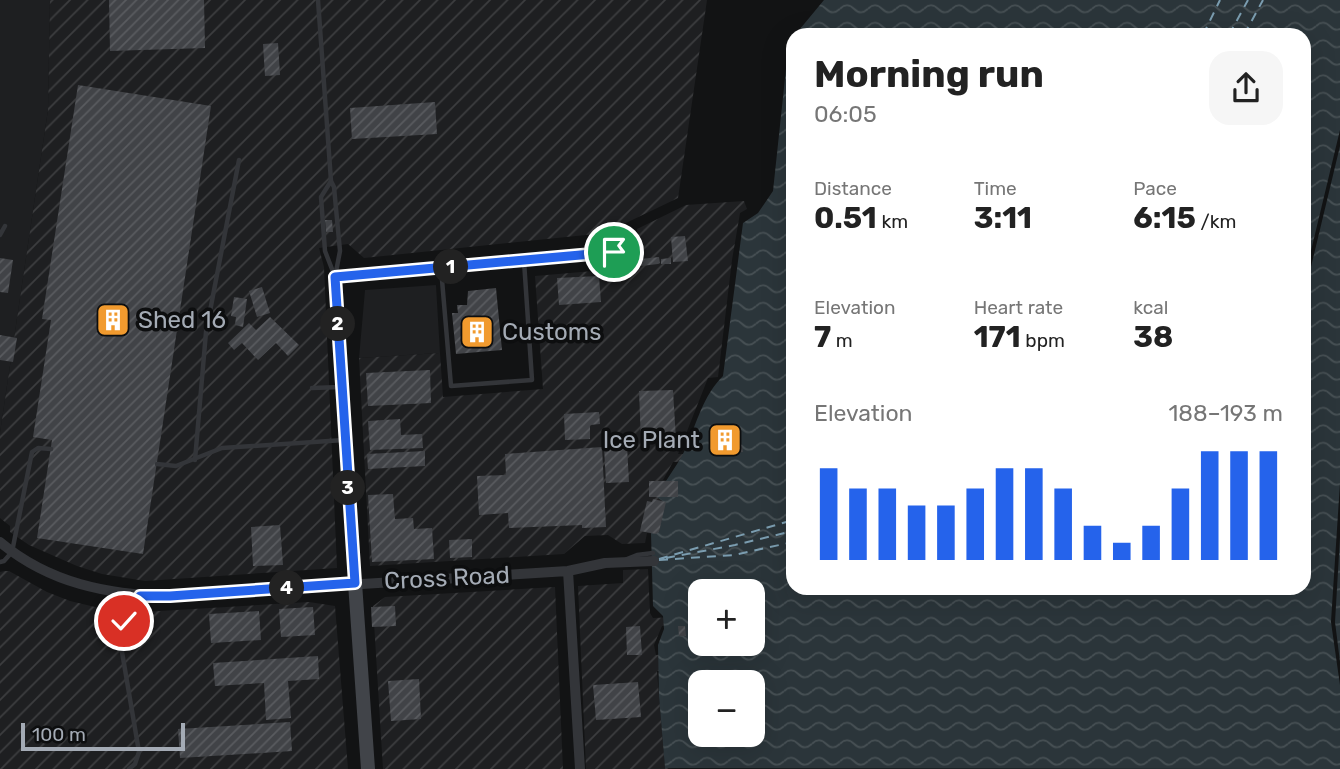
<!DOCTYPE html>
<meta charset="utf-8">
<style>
:root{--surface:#fff;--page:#f6f6f6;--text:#222;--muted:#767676;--accent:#2563eb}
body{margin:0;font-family:Rubik,sans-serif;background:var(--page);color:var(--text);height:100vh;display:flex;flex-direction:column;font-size:26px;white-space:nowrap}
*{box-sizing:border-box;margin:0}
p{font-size:23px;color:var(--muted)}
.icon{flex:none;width:38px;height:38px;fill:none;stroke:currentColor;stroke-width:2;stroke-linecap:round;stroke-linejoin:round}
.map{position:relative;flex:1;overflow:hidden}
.side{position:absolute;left:786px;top:28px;width:525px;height:567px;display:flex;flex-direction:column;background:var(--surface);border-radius:21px;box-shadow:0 7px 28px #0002}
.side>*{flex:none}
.tools{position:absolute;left:688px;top:579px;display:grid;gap:14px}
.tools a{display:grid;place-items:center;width:77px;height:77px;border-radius:14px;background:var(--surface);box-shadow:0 7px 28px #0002;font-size:35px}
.scale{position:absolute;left:21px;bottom:18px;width:164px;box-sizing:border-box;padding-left:7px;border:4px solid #a4abb5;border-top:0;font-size:19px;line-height:24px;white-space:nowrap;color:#a4abb5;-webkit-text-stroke:5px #0d0e0f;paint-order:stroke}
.pin{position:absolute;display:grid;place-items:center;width:60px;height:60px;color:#fff;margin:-30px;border:4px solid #fff;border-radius:50%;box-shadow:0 2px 7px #0007}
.km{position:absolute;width:35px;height:35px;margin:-18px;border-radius:50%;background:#222;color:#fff;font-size:19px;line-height:35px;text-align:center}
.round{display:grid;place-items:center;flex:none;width:74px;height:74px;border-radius:21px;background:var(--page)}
.headline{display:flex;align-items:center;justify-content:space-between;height:119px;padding:0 28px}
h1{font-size:38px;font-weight:700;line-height:52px}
.figures{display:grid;grid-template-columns:repeat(3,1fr);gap:10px;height:119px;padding:7px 28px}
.figures div{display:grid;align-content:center}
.figures b{font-size:30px;font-weight:700}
.figures small{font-size:19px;font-weight:400}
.figures p{font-size:19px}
.chart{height:196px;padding:14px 28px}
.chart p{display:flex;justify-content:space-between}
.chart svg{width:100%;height:126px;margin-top:7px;stroke:var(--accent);stroke-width:6}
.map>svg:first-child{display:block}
.built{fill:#1e1f21}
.industrial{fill:url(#industrial-furrows);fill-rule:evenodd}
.water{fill:url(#water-waves);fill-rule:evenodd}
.pier{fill:#121314}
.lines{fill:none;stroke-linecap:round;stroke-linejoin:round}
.ferry{stroke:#7b9db0;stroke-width:2;stroke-dasharray:9 7;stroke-linecap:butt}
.building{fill:url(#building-hatch)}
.service{stroke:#333539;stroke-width:4.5}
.minor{stroke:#333539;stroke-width:10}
.secondary{stroke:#414449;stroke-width:14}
.route-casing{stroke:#fff;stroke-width:14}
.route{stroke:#2563eb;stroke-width:9}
.labels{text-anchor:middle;stroke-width:7;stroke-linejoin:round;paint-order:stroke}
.poi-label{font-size:24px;fill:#a4abb5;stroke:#0d0e0f;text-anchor:start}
.street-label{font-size:24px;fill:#a4abb5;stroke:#0d0e0f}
</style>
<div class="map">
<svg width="1340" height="769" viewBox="0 0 1340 769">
<defs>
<pattern id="industrial-furrows" width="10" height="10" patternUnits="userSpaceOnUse" patternTransform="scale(1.75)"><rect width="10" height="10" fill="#1e1f21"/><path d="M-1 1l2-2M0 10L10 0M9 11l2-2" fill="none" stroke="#3c3d3f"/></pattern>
<pattern id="water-waves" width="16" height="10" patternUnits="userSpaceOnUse" patternTransform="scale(1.75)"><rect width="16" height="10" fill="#2b353a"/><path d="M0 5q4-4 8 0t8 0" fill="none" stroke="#475054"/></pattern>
<pattern id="building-hatch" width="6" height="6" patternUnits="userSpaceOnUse" patternTransform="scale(1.75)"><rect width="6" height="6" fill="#414347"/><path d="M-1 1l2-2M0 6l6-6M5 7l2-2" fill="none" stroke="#595b5f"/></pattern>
</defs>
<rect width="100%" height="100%" fill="#121314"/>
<path class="built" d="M0,0H50L48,110L0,433Z
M436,285L440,353L359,358L365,290Z"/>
<path class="industrial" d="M50,0H707L678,198L605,233L364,258L348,244L319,248L324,267L337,568L145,581L102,574L77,566L29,545L10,532V526L0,518V433L48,110Z
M744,201L747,209L740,213L732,260L718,377L708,378L678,454H705L712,461L673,462L663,480L678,481V497L666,502L659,532L656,534L647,533L645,543L622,544L608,535L585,536L564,554L370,566L359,358L440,353L443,397L543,389L535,276L640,267L637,229L686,205Z
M648,569L650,613L653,618L677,617L680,614L679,607H685L690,686H687L686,668L657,671L665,768L675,769H586L578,586L623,583V570ZM675,625L676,637H684L685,652L656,655L654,645L662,626Z
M4,571H9L47,592L70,601L112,611L143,612L309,602L335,606L348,769H0V572Z
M555,587L563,769H383L373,606L385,597Z"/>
<path class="water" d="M824,0H1340V769L665,768L659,696L658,645L664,629L663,616L653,606L651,533L659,532L665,503L657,497H678V481H666C673,470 681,459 686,448C697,422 703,396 723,376L743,223L758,213L773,191L788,50L793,40V588H1304V35H795ZM700,592H752V644H700ZM700,682H752V735H700Z"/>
<path class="pier" d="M1340,130V146L1304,296V280Z
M1340,483V537L1335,622L1340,662V685L1331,622Z"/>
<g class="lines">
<path class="ferry" d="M1203,35L1220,0
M1229,35L1248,0
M1244,35L1263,0
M666,558L735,545L793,531
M659,559L793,520
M659,560L734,555L793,542"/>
</g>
<path class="building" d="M109,0H204L205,48L110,51Z
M278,43L280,75L265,76L263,44Z
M78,85L211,106L143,554L37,538L52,440L33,437L51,320L42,319Z
M435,102L437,134L352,139L350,108Z
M325,220H332L333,232H326Z
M685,236L688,261L673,262L671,237Z
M659,257L660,263L658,264L641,266V259Z
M0,258L13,260L8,293L0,292Z
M671,258V264H661V259Z
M599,276L601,302L559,305L557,278Z
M262,287L270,313L257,317L249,291Z
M496,288L502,350L456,354L452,313H458L457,305H467L468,291Z
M234,297L247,299L243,327L235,325L236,317L231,316Z
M270,317L299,345L288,356L276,343L258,360L242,343L234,350L228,343L249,323L256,330Z
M0,335L17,338L13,362L0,360Z
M430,370L431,403L368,406L366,373Z
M673,390L676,440L641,442L639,391Z
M599,412L600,424L590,425V439L565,440L564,414Z
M400,419L401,435L422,434L423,448L370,450L368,421Z
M738,434L739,445H742L743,452L712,454V435Z
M627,446L629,482L606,483L604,447Z
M602,447L606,527L582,528V525L509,528L508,513L479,515L477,476L506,475L505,454Z
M425,451V466L368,469L367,454Z
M649,481H678V497H649Z
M393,494L395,519L413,518L414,529L432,528L434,559L372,562L368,495Z
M653,499L666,502L659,532L656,534L640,531L647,501L652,502Z
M280,525L283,565L253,566L251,527Z
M472,539V557L450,558L449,540Z
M395,606L396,626L372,627L371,607Z
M313,607L315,635L281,637L279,609Z
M259,611L261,640L211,643L209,614Z
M640,626L642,655H627L626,627Z
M678,626H685L686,636H679Z
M318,656L319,679L288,681L291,718L266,720L264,683L215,686L213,663Z
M419,679L421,719L391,721L388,681Z
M638,682L641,717L596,720L593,685Z
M290,722L292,751L180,758L178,729Z"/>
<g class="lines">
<path class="service" d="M318,0L331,181L334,187L340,251L335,277
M331,181L321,197L325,251L335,277
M0,235L5,226
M441,268L451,386L532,380L524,261
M312,388L341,387
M195,460L206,332L239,160
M157,464L176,466L222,448L344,440
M627,559L637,555L653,553
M0,562L4,561L12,552L32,452L38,448L51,449
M129,769L135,764L139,752L121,646L124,621L140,596"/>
<path class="minor" d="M0,542C49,583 108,595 170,596L568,571L605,563L654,561
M568,571L580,769
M355,583L335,277L614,252"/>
<path class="secondary" d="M355,583L368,769"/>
</g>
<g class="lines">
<defs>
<path id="route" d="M124,621L140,596H170L355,583L335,277L614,252"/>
</defs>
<use href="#route" class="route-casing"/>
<use href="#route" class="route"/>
</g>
<defs>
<symbol id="building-square" viewBox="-11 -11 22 22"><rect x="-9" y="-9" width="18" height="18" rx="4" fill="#f19a2e" stroke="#0d0e0f"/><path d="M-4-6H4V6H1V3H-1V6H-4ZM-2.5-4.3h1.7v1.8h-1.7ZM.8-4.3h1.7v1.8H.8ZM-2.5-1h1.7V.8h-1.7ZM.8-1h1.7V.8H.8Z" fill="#fff"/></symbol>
</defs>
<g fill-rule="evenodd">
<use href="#building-square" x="94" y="301" width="38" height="38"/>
<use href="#building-square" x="458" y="313" width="38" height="38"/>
<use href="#building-square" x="706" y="421" width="38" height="38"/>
</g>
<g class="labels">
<g class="poi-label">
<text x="138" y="328">Shed 16</text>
<text x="502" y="340">Customs</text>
<text x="700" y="448" text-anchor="end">Ice Plant</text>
</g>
<g class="street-label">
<text transform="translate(447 578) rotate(-3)" y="8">Cross Road</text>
</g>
</g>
</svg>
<div class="tools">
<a>+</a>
<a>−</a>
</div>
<div class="scale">100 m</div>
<div class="pin" style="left:614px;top:252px;background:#1e9e55"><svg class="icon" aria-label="arrive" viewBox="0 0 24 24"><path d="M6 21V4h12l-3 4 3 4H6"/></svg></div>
<div class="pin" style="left:124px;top:621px;background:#d93025"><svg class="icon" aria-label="check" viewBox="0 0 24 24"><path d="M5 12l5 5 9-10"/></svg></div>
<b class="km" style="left:451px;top:267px">1</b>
<b class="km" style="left:338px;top:324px">2</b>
<b class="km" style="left:348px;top:488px">3</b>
<b class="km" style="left:287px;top:588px">4</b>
<section class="side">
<div class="headline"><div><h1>Morning run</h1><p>06:05</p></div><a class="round"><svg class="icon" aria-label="share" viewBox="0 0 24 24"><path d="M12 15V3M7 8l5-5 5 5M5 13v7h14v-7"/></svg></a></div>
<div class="figures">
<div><p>Distance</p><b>0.51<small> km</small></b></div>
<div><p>Time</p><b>3:11</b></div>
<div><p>Pace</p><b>6:15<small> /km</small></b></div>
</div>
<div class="figures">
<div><p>Elevation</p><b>7<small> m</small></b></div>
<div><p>Heart rate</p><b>171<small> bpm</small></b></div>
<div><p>kcal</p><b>38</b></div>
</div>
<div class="chart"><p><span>Elevation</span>188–193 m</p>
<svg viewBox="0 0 160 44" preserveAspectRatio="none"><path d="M5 44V12M15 44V19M25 44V19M35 44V25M45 44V25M55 44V19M65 44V12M75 44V12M85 44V19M95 44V32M105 44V38M115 44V32M125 44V19M135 44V6M145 44V6M155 44V6"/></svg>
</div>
</section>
</div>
